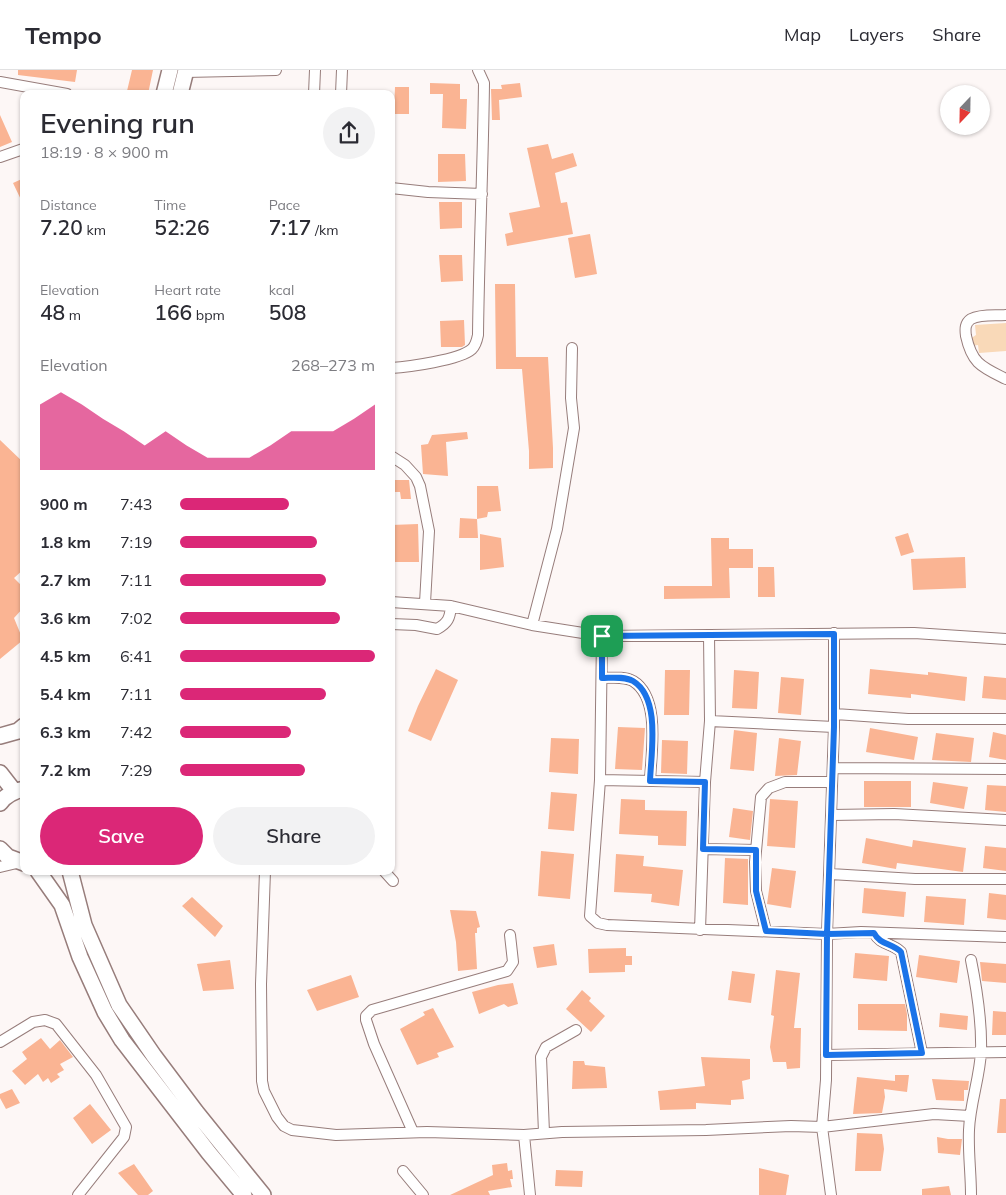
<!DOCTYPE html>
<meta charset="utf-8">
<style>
:root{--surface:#fff;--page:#f2f2f3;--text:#2b2b33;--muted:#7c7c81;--line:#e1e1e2;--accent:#db2777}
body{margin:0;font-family:Mulish,sans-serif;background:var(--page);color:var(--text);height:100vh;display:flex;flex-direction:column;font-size:19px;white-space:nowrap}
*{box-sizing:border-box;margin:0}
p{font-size:16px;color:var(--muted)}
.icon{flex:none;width:28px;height:28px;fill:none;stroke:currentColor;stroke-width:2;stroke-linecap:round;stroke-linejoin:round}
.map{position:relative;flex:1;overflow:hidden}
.details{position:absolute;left:20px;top:20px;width:375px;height:785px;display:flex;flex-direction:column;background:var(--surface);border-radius:10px;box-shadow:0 1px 4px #0004}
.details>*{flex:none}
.needle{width:32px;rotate:202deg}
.controls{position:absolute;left:940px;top:15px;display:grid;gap:10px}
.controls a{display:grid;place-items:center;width:50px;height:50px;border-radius:50%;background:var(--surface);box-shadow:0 1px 4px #0004;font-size:25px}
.pin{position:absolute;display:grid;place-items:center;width:42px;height:42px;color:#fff;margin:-21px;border-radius:10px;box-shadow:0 2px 8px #0006}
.round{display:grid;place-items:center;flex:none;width:52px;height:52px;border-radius:26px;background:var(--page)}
.overview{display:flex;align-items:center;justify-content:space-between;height:85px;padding:0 20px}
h1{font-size:28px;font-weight:600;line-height:38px}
.metrics{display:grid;grid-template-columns:repeat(3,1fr);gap:8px;height:85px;padding:5px 20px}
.metrics div{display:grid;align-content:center}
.metrics b{font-size:21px;font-weight:600}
.metrics small{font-size:14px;font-weight:400}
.metrics p{font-size:14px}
.chart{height:140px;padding:10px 20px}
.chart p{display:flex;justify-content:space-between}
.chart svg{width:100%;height:90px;margin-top:5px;fill:var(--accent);opacity:.7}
.primary-button{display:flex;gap:10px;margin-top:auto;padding:10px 20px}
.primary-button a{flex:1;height:58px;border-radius:30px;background:var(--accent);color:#fff;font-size:20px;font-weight:600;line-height:58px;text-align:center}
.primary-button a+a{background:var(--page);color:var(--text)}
ul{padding:0 20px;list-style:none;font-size:16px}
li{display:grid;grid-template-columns:80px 60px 1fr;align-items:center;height:38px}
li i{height:12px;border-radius:6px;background:var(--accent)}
header{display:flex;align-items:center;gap:30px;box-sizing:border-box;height:70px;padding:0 25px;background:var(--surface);border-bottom:1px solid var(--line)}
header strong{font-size:24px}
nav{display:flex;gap:28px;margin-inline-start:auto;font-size:18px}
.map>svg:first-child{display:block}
.green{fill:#f9d9b8}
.building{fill:#fab493}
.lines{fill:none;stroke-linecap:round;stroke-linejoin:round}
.street-casing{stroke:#977d7b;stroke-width:12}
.secondary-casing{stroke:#977d7b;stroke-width:18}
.street{stroke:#fff;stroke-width:10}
.secondary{stroke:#fff;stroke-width:15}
.route-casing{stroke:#fff;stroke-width:10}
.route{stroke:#1a73e8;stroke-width:6}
</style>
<header>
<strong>Tempo</strong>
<nav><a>Map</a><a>Layers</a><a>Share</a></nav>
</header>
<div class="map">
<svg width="1006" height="1125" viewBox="0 0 1006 1125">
<rect width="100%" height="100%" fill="#fdf7f6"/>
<path class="green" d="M1006,253V281L979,283L978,275L972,276L970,269L976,265L975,255Z"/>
<path class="building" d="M18,0H77L75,12L18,5Z
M132,0H153L148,24L127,21Z
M430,13L460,14V29H467L466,59L442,58L443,24H430Z
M520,13L522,27L499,30L500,50H492L491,19H502L501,15Z
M395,17H409V44H394Z
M0,45L12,72L0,77Z
M548,74L552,89L573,83L577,96L555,103L561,133L567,132L573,164L507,176L505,164L513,162L509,143L540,137L527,78Z
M438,84H465L466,111L438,112Z
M24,108V136L13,113Z
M439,132H462V158L440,159Z
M590,164L597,204L575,208L568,168Z
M439,185H462L463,211L441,212Z
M495,214H515L516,287H548L553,378V398L529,399V381L522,299H496Z
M464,250L465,275L462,277H441L440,251Z
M467,362L468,369L446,372L448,406L423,404L421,375L428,374L432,365Z
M0,370L24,393V499L14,508L24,518V537L14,548L23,570L0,589Z
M391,410H409L411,429H401L400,422H391Z
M477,416H498L501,441L488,442L487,447L477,449Z
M460,448L477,449L478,468H459Z
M418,454L419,492H391V455Z
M908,463L914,482L901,486L895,467Z
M480,464L501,468L504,497L480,500Z
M711,468H729V479H753V498H729L730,528L664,529V516H712Z
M965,487L966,518L913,520L911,489Z
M758,497H774L775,527H758Z
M436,599L458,610L431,671L408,661L418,636Z
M870,599L928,605V602L967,607L965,631L911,624V628L868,624Z
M665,600H690L689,645H664Z
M734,600L759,602L757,639L732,638Z
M984,606L1006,608V630L982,628Z
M781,607L804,609L801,645L778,643Z
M618,657L645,658L642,700L615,699Z
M870,658L918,667L914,690L866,682Z
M734,660L757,663L754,701L730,699Z
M993,662L1006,665V690L989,687Z
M936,663L974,668L971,692L932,690Z
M551,668L579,669L578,704L549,702Z
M779,668L801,671L797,705L775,706Z
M662,670L688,671L687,704L661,703Z
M864,711H911V737H864Z
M933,712L968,717L964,739L930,733Z
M987,715L1006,716V742L985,740Z
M551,722L577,724L574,761L548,759Z
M621,729L645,730V740L687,741L686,776L658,775V766L619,764Z
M770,729L798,731L795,778L767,776Z
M733,738L753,741L750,770L729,767Z
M866,768L912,777L913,770L966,778L963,802L897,793L896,799L862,793Z
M985,776L1006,778V801L983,798Z
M541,781L574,784L570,829L538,826Z
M616,784L644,786L643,796L683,800L679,836L651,832L652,824L614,822Z
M725,788L748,789V835L723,833Z
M772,798L796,801L791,838L767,834Z
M864,818L906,822L904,847L862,843Z
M989,823L1006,825V850L987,848Z
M926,826L966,829L964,855L924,852Z
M192,827L223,856L215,867L182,836Z
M450,840L476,841L480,857L477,858V863H475L477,899L458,901L456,872Z
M554,874L557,895L537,898L533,877Z
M626,878V886H632V895H625V902L589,903L588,879Z
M855,883L889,886L887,911L853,908Z
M919,885L960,891L957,913L916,907Z
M230,890L234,919L203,921L197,894Z
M980,892L1006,894V913L982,911Z
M776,900L800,903L794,958H801L800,998L787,999L786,992H773L770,977L774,946L771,945Z
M732,901L755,904L751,933L728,930Z
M351,905L359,927L317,941L307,920Z
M513,913L518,934L508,937L504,934L479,944L472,922L498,915Z
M582,920L591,928L589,931L605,946L591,962L566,939Z
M858,934H905L907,944V961L858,960Z
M433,938L454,977L437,983L439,987L417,995L400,959L425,945L423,942Z
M993,941L1006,942V965H992Z
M940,943L968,946L967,960L939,957Z
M41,968L50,979L60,970L73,987L60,994L64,1000L57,1004L60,1007L51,1013L48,1008L43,1012L38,1004L25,1015L12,1001L27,989L22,982Z
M701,987L750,989V1009L742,1011L744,1029L731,1030V1035L696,1033V1039L660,1040L658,1021L705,1016Z
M573,991H584L585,995L605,997L607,1018L572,1019Z
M895,1005H909L907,1022L884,1019L885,1027L882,1043L853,1044L857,1007L895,1011Z
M932,1009L969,1011L968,1020H964V1031L936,1030Z
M12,1019L20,1033L6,1039L0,1028V1024Z
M1000,1029H1006V1063H997Z
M90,1034L111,1060L92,1074L73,1048Z
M857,1063L882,1064L884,1079L881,1101H855Z
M937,1067L948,1069H962L960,1085L938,1083Z
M507,1093L508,1101L512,1100L513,1109H510L512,1117L488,1121L490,1125H450L493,1105L492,1095Z
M134,1094L153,1121L148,1125H138L118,1103Z
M759,1098L789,1105L786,1125H759Z
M556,1100L583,1101L582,1117L555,1116Z
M949,1116L951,1125H922V1119Z"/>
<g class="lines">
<defs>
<path id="street" d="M185,2L276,0
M0,12L67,24
M314,24L315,0
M341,24L342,0
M0,87L23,79
M391,118L428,122L482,124
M1006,245C995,246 981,244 971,249C965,253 965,259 966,266C972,294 982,297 1006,309
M391,298C408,297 460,290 472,279C476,275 477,270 478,265C479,181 483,97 484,13L478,0
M391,386L405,395L416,407L420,416L429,461L425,533
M391,532L451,536L532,555L602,566L914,563L1006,569
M391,554L416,555L437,559C448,553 450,548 451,536
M532,555L557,459L574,358L571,328L572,278
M834,563V657L827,864L861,862L1006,867
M602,566L600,710L590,846L598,853L607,855L827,864L826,1010L822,1057L831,1125
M602,608C611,608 624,606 633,611C661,628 651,683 650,711
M835,644L908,649H1006
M710,651L834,657
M833,698L1006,699
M600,710L705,712
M832,745L894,744L1006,750
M703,779L756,780
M0,797L21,792
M265,801L261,914L262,1011L264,1021L277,1047L284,1056L292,1060L336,1065L427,1062L524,1065
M384,801L393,811
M830,804L915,809H1006
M700,860L705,712L710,651L709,565
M766,861L756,821L755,792L761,727L769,718L785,712H832
M874,863C881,876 891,872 901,882L922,983
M0,972L33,952L45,950L56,954L96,1005L126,1057L124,1067L78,1125
M826,985L1006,982
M413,1062L374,974L366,950V946L372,940L507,901L513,892L510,865
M544,1063L541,987L546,977L576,960
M403,1101L423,1125
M530,1125L524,1065L562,1062L706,1060L791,1056L822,1057L934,1044L970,1046
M971,1125C971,1103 968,1082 969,1060C970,1033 980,1007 981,981C982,950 977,920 971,890"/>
<path id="secondary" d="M164,24L170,0
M180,24L186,0
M0,666L18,661L24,656
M0,703L14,721
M0,733C6,725 14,721 24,719
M0,779L8,787L24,793
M38,801L62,835L80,887L105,942L122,970L209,1083L244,1125
M70,801L84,855L119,935L154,986L196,1042L263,1125"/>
</defs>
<use href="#street" class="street-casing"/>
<use href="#secondary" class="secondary-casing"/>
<use href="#street" class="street"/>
<use href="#secondary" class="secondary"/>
</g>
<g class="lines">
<defs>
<path id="route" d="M602,566V608C611,608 624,606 633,611C661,628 651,683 650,711L705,712L703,779L756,780V821L766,861L827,864L826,985L922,983L901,882C892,873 880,875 874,863L827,864L834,657V564L602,566"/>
</defs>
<use href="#route" class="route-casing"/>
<use href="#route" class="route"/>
</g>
</svg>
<div class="controls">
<a><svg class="needle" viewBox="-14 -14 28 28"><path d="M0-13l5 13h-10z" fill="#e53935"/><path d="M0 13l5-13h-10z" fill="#7c7c81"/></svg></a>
</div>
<div class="pin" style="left:602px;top:566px;background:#1e9e55"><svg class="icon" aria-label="arrive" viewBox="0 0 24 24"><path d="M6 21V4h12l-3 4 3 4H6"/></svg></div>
<section class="details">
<div class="overview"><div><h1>Evening run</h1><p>18:19 · 8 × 900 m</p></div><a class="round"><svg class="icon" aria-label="share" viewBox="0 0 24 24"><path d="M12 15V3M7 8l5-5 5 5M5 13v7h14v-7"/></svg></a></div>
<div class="metrics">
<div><p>Distance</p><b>7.20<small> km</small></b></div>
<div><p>Time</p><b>52:26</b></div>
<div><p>Pace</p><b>7:17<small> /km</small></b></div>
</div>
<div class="metrics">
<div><p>Elevation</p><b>48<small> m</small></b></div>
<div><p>Heart rate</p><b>166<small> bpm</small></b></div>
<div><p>kcal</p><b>508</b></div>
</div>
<div class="chart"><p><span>Elevation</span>268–273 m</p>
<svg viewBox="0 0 160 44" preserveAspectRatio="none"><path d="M0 44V12L10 6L20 12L30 19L40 25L50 32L60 25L70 32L80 38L90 38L100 38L110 32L120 25L130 25L140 25L150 19L160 12V44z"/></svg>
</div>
<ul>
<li><b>900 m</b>7:43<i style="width:56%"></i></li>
<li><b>1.8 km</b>7:19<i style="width:70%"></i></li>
<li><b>2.7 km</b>7:11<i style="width:75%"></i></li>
<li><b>3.6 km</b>7:02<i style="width:82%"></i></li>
<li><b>4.5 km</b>6:41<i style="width:100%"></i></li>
<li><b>5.4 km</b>7:11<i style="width:75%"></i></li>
<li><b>6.3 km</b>7:42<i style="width:57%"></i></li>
<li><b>7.2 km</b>7:29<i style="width:64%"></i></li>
</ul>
<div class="primary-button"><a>Save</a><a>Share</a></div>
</section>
</div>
